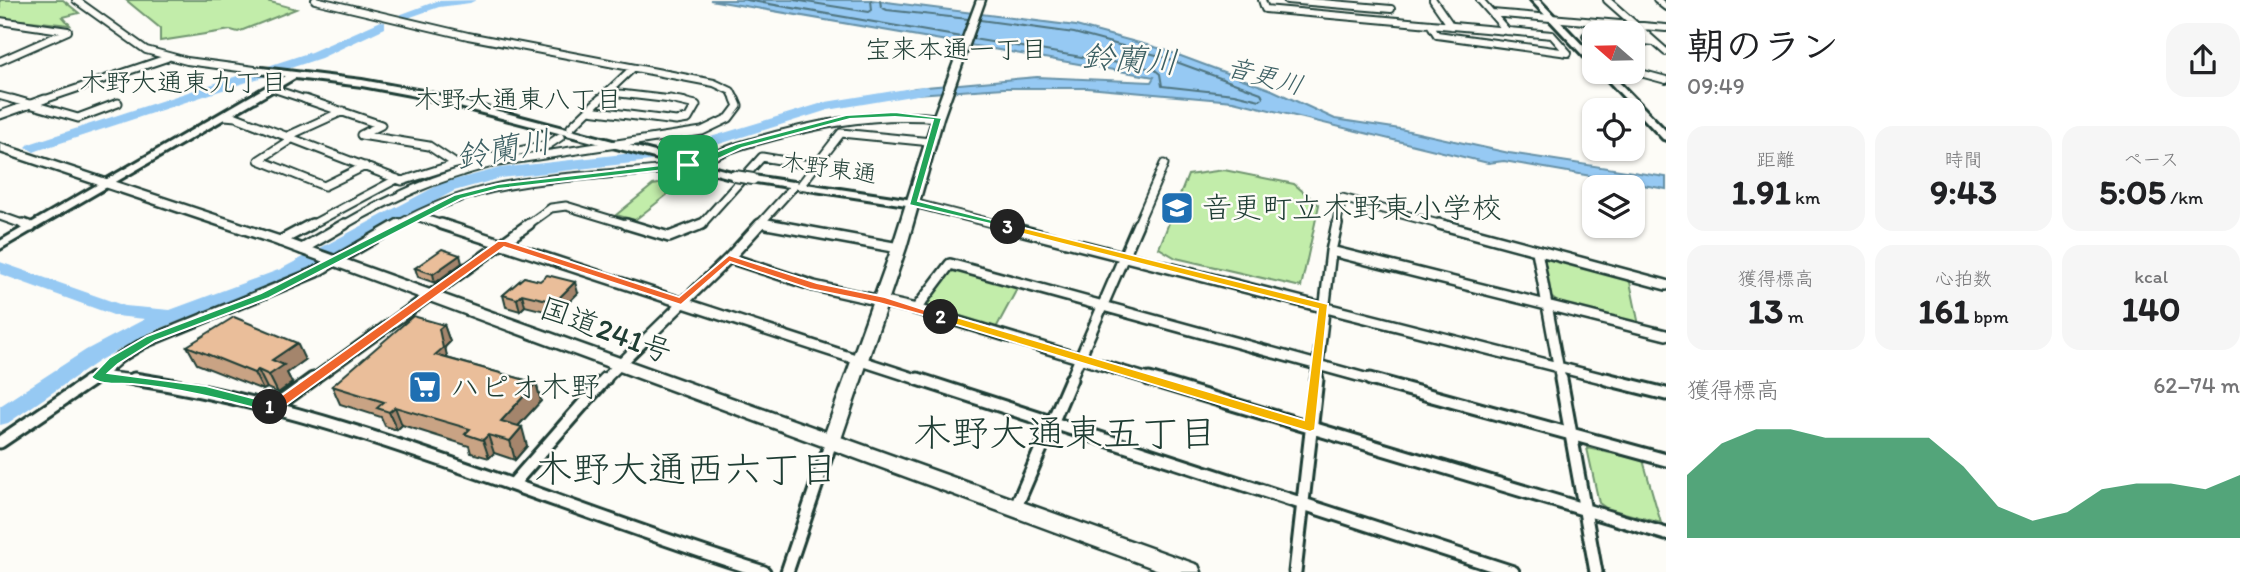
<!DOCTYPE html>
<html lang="ja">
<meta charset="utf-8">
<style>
:root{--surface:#fff;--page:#f6f6f6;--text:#202124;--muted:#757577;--accent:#0b8043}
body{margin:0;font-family:Itim,"Klee One",sans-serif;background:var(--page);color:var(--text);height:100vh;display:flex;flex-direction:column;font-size:26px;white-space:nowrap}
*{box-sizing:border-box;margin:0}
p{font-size:23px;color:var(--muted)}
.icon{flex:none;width:38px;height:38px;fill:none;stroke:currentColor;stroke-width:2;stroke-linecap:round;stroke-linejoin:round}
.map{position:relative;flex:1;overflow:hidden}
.drawer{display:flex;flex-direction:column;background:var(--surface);width:595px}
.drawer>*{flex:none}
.needle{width:46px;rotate:290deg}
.tools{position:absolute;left:1582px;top:21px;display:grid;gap:14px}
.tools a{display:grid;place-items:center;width:63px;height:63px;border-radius:14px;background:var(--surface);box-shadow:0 2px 5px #0004;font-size:35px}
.pin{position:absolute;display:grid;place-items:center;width:60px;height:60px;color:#fff;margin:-30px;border-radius:14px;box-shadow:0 4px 10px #0006}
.km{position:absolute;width:35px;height:35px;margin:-18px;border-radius:50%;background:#222;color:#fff;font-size:19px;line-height:35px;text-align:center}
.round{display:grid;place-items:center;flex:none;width:74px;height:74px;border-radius:21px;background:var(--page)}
.summary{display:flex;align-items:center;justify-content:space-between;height:119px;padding:0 21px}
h1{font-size:38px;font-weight:700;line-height:52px}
.stats{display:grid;grid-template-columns:repeat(3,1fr);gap:10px;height:119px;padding:7px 21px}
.stats div{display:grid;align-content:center;border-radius:18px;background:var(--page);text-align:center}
.stats b{font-size:35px;font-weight:700}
.stats small{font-size:19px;font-weight:400}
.stats p{font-size:19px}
.chart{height:196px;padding:14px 21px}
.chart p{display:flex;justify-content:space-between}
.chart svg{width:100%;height:126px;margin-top:7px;fill:var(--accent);opacity:.7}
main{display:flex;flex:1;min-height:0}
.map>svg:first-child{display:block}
.green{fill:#c2edaa;stroke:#70956f;stroke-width:2}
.water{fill:#96c9f3;stroke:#6691a7;stroke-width:2}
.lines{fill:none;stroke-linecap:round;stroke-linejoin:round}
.shore{stroke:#4f7580;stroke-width:2}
.river{fill:#96c9f3;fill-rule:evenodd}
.minor-far3-casing{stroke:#1f3d34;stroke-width:10}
.minor-far2-casing{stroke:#1f3d34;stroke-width:11}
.minor-far1-casing{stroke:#1f3d34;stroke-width:14}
.minor-casing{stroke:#1f3d34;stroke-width:17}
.tertiary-casing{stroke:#1f3d34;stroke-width:6}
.secondary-casing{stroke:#1f3d34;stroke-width:6}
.primary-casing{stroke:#1f3d34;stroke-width:5}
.trunk-casing{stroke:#1f3d34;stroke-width:5}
.minor-far3{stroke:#fdfcf7;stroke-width:6}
.minor-far2{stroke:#fdfcf7;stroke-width:7}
.minor-far1{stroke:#fdfcf7;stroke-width:9}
.minor{stroke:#fdfcf7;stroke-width:11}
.tertiary{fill:#fdfcf7;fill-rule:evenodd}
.secondary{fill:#fdfcf7;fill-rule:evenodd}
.primary{fill:#fdfcf7;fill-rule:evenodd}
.trunk{fill:#fdfcf7;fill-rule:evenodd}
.tertiary-bridge-casing{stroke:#1f3d34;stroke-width:14;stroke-linecap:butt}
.tertiary-bridge{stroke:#fdfcf7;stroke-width:10}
.wall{fill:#c9a384;stroke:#1f3d34;stroke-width:2}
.shaded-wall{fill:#a4856c;stroke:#1f3d34;stroke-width:2}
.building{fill:#eabe9a;stroke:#1f3d34;stroke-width:2}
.split-1{fill:#22a559;stroke:#fff;stroke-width:2}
.split-2{fill:#f0652b;stroke:#fff;stroke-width:2}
.split-3{fill:#f5b400;stroke:#fff;stroke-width:2}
.split-4{fill:#22a559;stroke:#fff;stroke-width:2}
.labels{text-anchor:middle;stroke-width:5;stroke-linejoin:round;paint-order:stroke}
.far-street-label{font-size:24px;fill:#1f3d34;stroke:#fdfcf7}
.far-neighbourhood-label{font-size:26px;fill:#1f3d34;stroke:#fdfcf7}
.far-water-label{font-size:26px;font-style:italic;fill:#3d6064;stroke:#fdfcf7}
.poi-label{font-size:30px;fill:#1f3d34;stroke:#fdfcf7;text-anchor:start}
.street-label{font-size:30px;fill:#1f3d34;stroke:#fdfcf7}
.water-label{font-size:32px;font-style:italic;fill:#3d6064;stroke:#fdfcf7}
.near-neighbourhood-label{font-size:38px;fill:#1f3d34;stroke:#fdfcf7}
</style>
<main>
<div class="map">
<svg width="1666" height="572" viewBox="0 0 1666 572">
<rect width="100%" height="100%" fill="#fdfcf7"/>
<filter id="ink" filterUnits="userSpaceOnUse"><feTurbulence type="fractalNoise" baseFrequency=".0143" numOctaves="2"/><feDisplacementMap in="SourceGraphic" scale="14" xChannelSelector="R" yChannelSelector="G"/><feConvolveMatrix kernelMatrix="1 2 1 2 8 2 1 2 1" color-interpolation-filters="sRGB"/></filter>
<g filter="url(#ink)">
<path class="green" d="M0,0H63L79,13L63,17L70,25L0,18Z
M126,0H263L296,9L238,32L231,30L160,41V28Z
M1224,170L1294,184L1319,205L1301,287L1176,258L1159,248L1188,175Z
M687,179L635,220L616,215L653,185Z
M1550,257L1629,277L1639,325L1559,303L1551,297L1544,258Z
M956,269L1018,287L996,328L930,309L928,304L949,271Z
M1587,448L1643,460L1661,523L1606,508L1599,503Z"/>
<path class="water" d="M710,0H871L1076,26L1162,49L1272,90L1335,119L1400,129L1509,153L1666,177V189L1504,161L1488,163L1233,101L1087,88H1004L901,95L896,93L915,88L1037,77L1151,82L1154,77Z"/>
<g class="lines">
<path class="shore" d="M746,0L961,37
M794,0L869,12L872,10L871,0
M880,0L881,7L887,10L968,19
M973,39L1154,69L1160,74L1162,86L1234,94L1260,100L1263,98L1261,93L1160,56L1074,33L980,20"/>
<path class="river" d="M476,0L470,3L439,7L405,19L399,15L437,1Z
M381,21L385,22V28L321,58L39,150L34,152L26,147L29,144L311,52Z
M924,86L929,87V93L828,110L713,146L650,161L501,178L454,191L295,277L151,332L100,360L8,423L0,425V406L86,350L145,319L116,316L0,274V262L125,306L170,310L281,269L442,183L500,168L650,151L704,139L826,102Z"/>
<defs>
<path id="minor-far3" d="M76,0L146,50L187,61L262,71
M315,0L468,36L714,83L731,91L736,101
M1262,0L1265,9L1552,35L1568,53L1437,35L1430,24
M1287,0L1391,9
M1433,0L1451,26
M1480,0L1507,31
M1607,0L1666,52
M1657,0L1666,7
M1492,13L1666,28
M0,21L68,31L0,61
M1594,37L1586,36L1594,44
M1633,40L1654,42
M1633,71L1666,80
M271,88L310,101
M607,92L684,101
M0,96L19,101
M40,101L167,58
M598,101L633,68"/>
<path id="minor-far2" d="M12,99L78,118L118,103
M305,99L381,125L361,135L429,146L456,164
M589,110L676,121L688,119L696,105L670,99
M0,115L45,99
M225,116L236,117L402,181L456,164L548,145L560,137
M571,127L600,99
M288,136L343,111
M293,138L259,160L324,186L365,166
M800,186L841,133L931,142
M913,203L1003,226
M0,216L28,226
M416,216L446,226
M761,223L777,226
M309,226L397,179
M342,226C394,196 434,178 492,163L702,131L729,118L738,106L735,99
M396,226C464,188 518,181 594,175C626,172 659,172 690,165C707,160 723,151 739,146C805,126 869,112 938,118
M526,226L551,208L566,206L632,226
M700,226L762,157L815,166
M758,226L795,185
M1137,226L1164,164
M1336,226L1342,198L1446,226"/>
<path id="minor-far1" d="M23,224L31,227
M441,224L923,381
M626,224L669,237L702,224
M767,224L899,248
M996,224L1613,381
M1439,224L1666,285
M280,241L312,224
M302,249L345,224
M1331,251L1666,335
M1537,251L1561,381
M729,258L814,286L916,309L1155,381
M916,309L950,264L1376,381
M97,377L119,358L144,343L316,272L399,224
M87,381L107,377L145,381
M311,381L529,224
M603,381L729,258L760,224
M1070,381L1138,224
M1316,381L1331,251L1337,224"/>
<path id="minor" d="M134,379C353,412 554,507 764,572
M918,379L1513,572
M1149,379L1666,534
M1370,379L1666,460
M1561,379L1596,572
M1606,379L1666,394
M273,408L313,379
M0,442L93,379
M513,484L605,379
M1015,509L1071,379
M787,572L831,442
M1295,572L1317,379"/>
<path id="tertiary" d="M262,68L362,80L422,91L739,174L740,176L735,179L731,178L421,97L362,86L295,78L0,249V241L285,76L259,73L258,71Z
M753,176L913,200L918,203L913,206L749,181V177Z"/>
<path id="secondary" d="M1531,0H1539L1594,57V64H1591Z
M1600,72H1609L1666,131V140L1663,139Z"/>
<path id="primary" d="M977,0H985L943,118L906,248L840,442L837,446L831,448L825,446L822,442L892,248L933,118Z"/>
<path id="trunk" d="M0,144L285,238L1198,565L1201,572H1164L275,244L0,152Z"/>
</defs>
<use href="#minor-far3" class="minor-far3-casing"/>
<use href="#minor-far2" class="minor-far2-casing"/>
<use href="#minor-far1" class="minor-far1-casing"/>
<use href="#minor" class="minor-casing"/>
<use href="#tertiary" class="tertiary-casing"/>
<use href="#secondary" class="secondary-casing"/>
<use href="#primary" class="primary-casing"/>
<use href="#trunk" class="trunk-casing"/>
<use href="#minor-far3" class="minor-far3"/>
<use href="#minor-far2" class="minor-far2"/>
<use href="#minor-far1" class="minor-far1"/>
<use href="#minor" class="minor"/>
<use href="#tertiary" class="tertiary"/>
<use href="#secondary" class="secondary"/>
<use href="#primary" class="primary"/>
<use href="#trunk" class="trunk"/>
<defs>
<path id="tertiary-bridge" d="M735,176L753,179"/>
</defs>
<use href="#tertiary-bridge" class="tertiary-bridge-casing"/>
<use href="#tertiary-bridge" class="tertiary-bridge"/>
</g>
<path class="wall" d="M462,263L435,283L418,277L415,268Z
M524,277L578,293L557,314L525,306L520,311L506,307L503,295Z
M444,325L450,342L445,347L447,358L536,383L541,401L518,426L527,446L515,460L494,453L489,458L471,453L469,446L402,425L397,430L385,426L381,417L340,404L332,386Z
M187,346L305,360L287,373L292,383L278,393L267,388L263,390L197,364Z"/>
<path class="shaded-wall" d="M460,255L462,263L435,283L433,274Z
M575,282L578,293L557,314L555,302Z
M522,294L525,306L520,311L517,299Z
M444,325L450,342L445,347L449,365L435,355L439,329Z
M297,343L305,360L287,373L292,383L278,393L269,375L272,360Z
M258,370L267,388L263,390L254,373Z
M536,383L541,401L506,439L501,421Z
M395,407L402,425L397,430L389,412Z
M522,427L527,446L515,460L510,441Z
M488,435L494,453L489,458L483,440Z"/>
<path class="building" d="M442,249L460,255L433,274L415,268Z
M547,275L575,282L555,302L522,294L517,299L503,295L524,277L540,281Z
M413,316L444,325L439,329L443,348L435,355L536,383L501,421L522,427L510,441L488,435L483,440L465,434L470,429L395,407L389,412L377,408L384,402L332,386Z
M234,317L297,343L272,360L284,365L269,375L258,370L254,373L187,346Z"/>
</g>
<path class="split-1" d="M688,162L691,163V167L498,189L461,199L269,298L155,341L118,364L108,373L206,386L275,404V410L270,412C225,400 179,388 132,384C120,383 99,386 91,377L109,358L147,336L261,293L454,195L498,184Z"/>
<path class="split-2" d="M498,241H506L679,297L729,255L817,283L885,297L947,317L941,320L879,303L810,289L730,262L681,305L504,247L278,411L266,410V404L271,403Z"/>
<path class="split-3" d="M1008,224L1328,304L1315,430L1310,432L937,319V314H946L1304,420L1318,309L1004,229V225Z"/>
<path class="split-4" d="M895,112L942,118L918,201L1012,225V229L909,205L933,120L895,117L850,119L742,148L714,161L688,168L683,165L736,144L846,115Z"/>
<defs>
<symbol id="school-square" viewBox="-11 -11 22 22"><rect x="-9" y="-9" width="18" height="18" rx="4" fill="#1f6fb2" stroke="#fdfcf7"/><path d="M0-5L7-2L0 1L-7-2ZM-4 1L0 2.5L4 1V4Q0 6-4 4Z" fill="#fff"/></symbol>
<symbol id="supermarket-square" viewBox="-11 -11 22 22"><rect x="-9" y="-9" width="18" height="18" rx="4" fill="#1f6fb2" stroke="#fdfcf7"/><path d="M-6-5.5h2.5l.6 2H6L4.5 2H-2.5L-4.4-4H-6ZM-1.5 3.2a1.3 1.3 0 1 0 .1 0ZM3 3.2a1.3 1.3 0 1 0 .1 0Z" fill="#fff"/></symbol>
</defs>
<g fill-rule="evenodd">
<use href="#school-square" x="1158" y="189" width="38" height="38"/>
<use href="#supermarket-square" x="406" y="368" width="38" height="38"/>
</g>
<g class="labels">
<g class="far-street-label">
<text transform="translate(829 168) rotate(8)" y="8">木野東通</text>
</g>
<g class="far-neighbourhood-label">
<text x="956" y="58">宝来本通一丁目</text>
<text x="183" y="91">木野大通東九丁目</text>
<text x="518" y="108">木野大通東八丁目</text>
</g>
<g class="far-water-label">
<text transform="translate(1265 76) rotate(15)" y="9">音更川</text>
</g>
<g class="poi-label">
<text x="1202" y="218">音更町立木野東小学校</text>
<text x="450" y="397">ハピオ木野</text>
</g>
<g class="street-label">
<text transform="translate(606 330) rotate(20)" y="10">国道241号</text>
</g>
<g class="water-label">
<text transform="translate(1130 59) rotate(4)" y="11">鈴蘭川</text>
<text transform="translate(503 149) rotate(-10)" y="11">鈴蘭川</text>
</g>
<g class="near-neighbourhood-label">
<text x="1065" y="446">木野大通東五丁目</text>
<text x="686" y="482">木野大通西六丁目</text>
</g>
</g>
</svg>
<div class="tools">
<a><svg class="needle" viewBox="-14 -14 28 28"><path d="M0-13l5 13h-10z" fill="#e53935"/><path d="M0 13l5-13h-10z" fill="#757577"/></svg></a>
<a><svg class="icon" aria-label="locate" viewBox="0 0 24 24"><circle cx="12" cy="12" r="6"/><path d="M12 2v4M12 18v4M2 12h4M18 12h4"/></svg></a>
<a><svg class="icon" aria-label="layers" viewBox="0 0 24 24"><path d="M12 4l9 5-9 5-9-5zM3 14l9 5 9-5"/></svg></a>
</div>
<div class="pin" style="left:688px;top:165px;background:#1e9e55"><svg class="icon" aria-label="arrive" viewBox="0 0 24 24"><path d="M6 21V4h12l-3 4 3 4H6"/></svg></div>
<b class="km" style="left:270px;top:407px">1</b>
<b class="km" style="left:941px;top:317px">2</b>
<b class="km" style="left:1008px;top:227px">3</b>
</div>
<section class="drawer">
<div class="summary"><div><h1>朝のラン</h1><p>09:49</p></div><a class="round"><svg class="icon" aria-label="share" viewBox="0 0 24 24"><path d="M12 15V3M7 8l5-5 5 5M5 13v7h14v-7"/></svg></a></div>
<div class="stats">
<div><p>距離</p><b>1.91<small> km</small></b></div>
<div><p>時間</p><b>9:43</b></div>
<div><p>ペース</p><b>5:05<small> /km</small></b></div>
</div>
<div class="stats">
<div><p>獲得標高</p><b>13<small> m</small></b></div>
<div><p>心拍数</p><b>161<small> bpm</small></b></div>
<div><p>kcal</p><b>140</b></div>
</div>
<div class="chart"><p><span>獲得標高</span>62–74 m</p>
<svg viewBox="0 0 160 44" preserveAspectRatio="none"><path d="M0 44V22L10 11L20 6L30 6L40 9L50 9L60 9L70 9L80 19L90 33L100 38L110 35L120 27L130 25L140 25L150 27L160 22V44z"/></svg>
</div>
</section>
</main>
